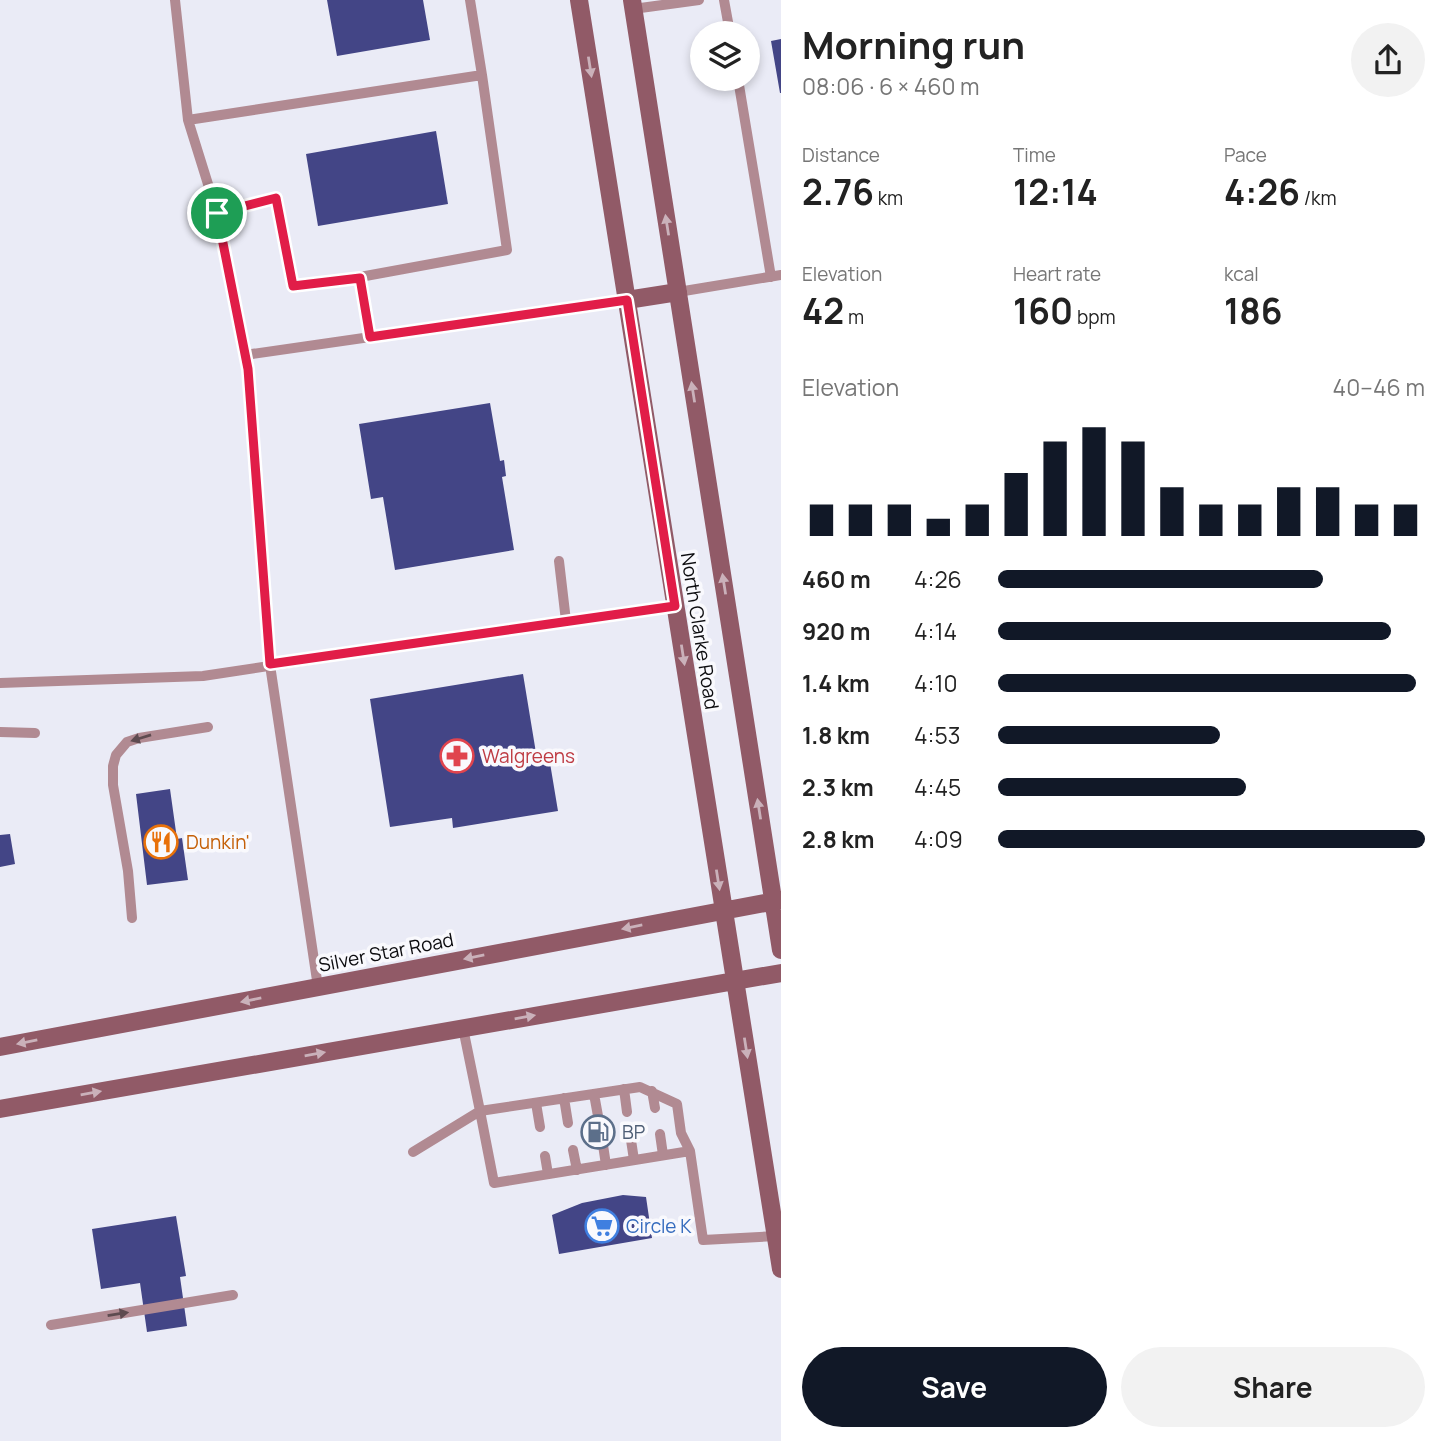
<!DOCTYPE html>
<meta charset="utf-8">
<style>
:root{--surface:#fff;--page:#f2f2f2;--text:#222;--muted:#767676;--accent:#111827}
body{margin:0;font-family:Manrope,sans-serif;background:var(--page);color:var(--text);height:100vh;display:flex;flex-direction:column;font-size:26px;white-space:nowrap}
*{box-sizing:border-box;margin:0}
p{font-size:23px;color:var(--muted)}
.icon{flex:none;width:38px;height:38px;fill:none;stroke:currentColor;stroke-width:2;stroke-linecap:round;stroke-linejoin:round}
.map{position:relative;flex:1;overflow:hidden}
.drawer{display:flex;flex-direction:column;background:var(--surface);width:665px}
.drawer>*{flex:none}
.fabs{position:absolute;left:690px;top:21px;display:grid;gap:14px}
.fabs a{display:grid;place-items:center;width:70px;height:70px;border-radius:50%;background:var(--surface);box-shadow:0 4px 10px #0003;font-size:35px}
.pin{position:absolute;display:grid;place-items:center;width:60px;height:60px;color:#fff;margin:-30px;border:4px solid #fff;border-radius:50%;box-shadow:0 2px 7px #0007}
.round{display:grid;place-items:center;flex:none;width:74px;height:74px;border-radius:37px;background:var(--page)}
.headline{display:flex;align-items:center;justify-content:space-between;height:119px;padding:0 21px}
h1{font-size:38px;font-weight:700;line-height:52px}
.metrics{display:grid;grid-template-columns:repeat(3,1fr);gap:10px;height:119px;padding:7px 21px}
.metrics div{display:grid;align-content:center}
.metrics b{font-size:35px;font-weight:700}
.metrics small{font-size:19px;font-weight:400}
.metrics p{font-size:19px}
.chart{height:196px;padding:14px 21px}
.chart p{display:flex;justify-content:space-between}
.chart svg{width:100%;height:126px;margin-top:7px;stroke:var(--accent);stroke-width:6}
.button{display:flex;gap:14px;margin-top:auto;padding:14px 21px}
.button a{flex:1;height:80px;border-radius:42px;background:var(--accent);color:#fff;font-size:28px;font-weight:700;line-height:80px;text-align:center}
.button a+a{background:var(--page);color:var(--text)}
ul{padding:0 21px;list-style:none;font-size:23px}
li{display:grid;grid-template-columns:112px 84px 1fr;align-items:center;height:52px}
li i{height:18px;border-radius:9px;background:var(--accent)}
main{display:flex;flex:1;min-height:0}
.map>svg:first-child{display:block}
.building{fill:#434586}
.lines{fill:none;stroke-linecap:round;stroke-linejoin:round}
.lane{stroke:#b18a92;stroke-width:10}
.secondary{stroke:#915a67;stroke-width:18}
.oneway{fill:#cab1ba}
.oneway2{fill:#5e4b50}
.route-casing{stroke:#fff;stroke-width:14}
.route{stroke:#e11d48;stroke-width:9}
.labels{text-anchor:middle;stroke-width:7;stroke-linejoin:round;paint-order:stroke}
.street-label{font-size:19px;fill:#0c0c0f;stroke:#f9f9fd}
.health-label{font-size:19px;fill:#be3a42;stroke:#f9f9fd;text-anchor:start}
.food-label{font-size:19px;fill:#c56008;stroke:#f9f9fd;text-anchor:start}
.service-label{font-size:19px;fill:#4e5e75;stroke:#f9f9fd;text-anchor:start}
.shop-label{font-size:19px;fill:#366cbe;stroke:#f9f9fd;text-anchor:start}
</style>
<main>
<div class="map">
<svg width="781" height="1441" viewBox="0 0 781 1441">
<rect width="100%" height="100%" fill="#eaebf6"/>
<path class="building" d="M327,0H423L430,40L337,56Z
M781,39V93H780L771,41Z
M436,131L448,204L318,226L306,154Z
M490,403L500,461L504,460L506,476L502,477L514,550L395,570L383,497L371,499L359,424Z
M523,674L537,759L549,757L558,811L453,828L452,818L390,827L370,699Z
M170,789L177,839L182,838L188,880L147,885L136,794Z
M10,834L15,864L0,867V835Z
M623,1195L646,1197L652,1238L559,1254L552,1215L582,1203Z
M176,1216L186,1276L180,1277L187,1326L147,1332L140,1283L101,1289L92,1229Z"/>
<g class="lines">
<path class="lane" d="M175,0L188,120
M470,0L482,75
M724,0L730,33
M633,9L699,0
M738,79L771,277
M217,213L276,198L293,286L360,277
M678,292L781,275
M245,355L627,300
M559,561L566,621L675,606
M0,683L203,676L566,621
M0,732L35,733
M132,918L128,871L113,785V766L116,755L127,742L139,738L208,727
M318,987L270,665L248,369L217,213L188,120L482,75L507,250L360,277L370,337
M463,1028L480,1111L640,1087L677,1104L681,1133L690,1151L703,1240L776,1236
M624,1089L627,1112
M652,1091L655,1108
M594,1094L598,1116
M564,1098L568,1123
M536,1103L540,1127
M660,1134L663,1155
M631,1140L634,1160
M603,1145L606,1165
M573,1150L577,1170
M413,1152L480,1111L494,1183L690,1151
M545,1156L548,1174
M51,1325L233,1295"/>
<path class="secondary" d="M579,0L781,1269
M632,0L781,950
M627,300L678,292
M0,1047L781,900
M0,1109L781,973"/>
</g>
<defs><path id="oneway-solid" d="M-6-.8H1V-3.2L6.5 0L1 3.2V.8H-6Z" transform="scale(1.75)"/></defs>
<g class="oneway">
<use href="#oneway-solid" transform="translate(590 67) rotate(81)"/>
<use href="#oneway-solid" transform="translate(667 225) rotate(-99)"/>
<use href="#oneway-solid" transform="translate(693 392) rotate(-99)"/>
<use href="#oneway-solid" transform="translate(724 584) rotate(-99)"/>
<use href="#oneway-solid" transform="translate(683 655) rotate(81)"/>
<use href="#oneway-solid" transform="translate(759 809) rotate(-99)"/>
<use href="#oneway-solid" transform="translate(718 880) rotate(81)"/>
<use href="#oneway-solid" transform="translate(632 927) rotate(169)"/>
<use href="#oneway-solid" transform="translate(474 957) rotate(169)"/>
<use href="#oneway-solid" transform="translate(251 1000) rotate(169)"/>
<use href="#oneway-solid" transform="translate(525 1017) rotate(-10)"/>
<use href="#oneway-solid" transform="translate(27 1042) rotate(169)"/>
<use href="#oneway-solid" transform="translate(746 1048) rotate(81)"/>
<use href="#oneway-solid" transform="translate(315 1054) rotate(-10)"/>
<use href="#oneway-solid" transform="translate(91 1093) rotate(-10)"/>
</g>
<g class="oneway2">
<use href="#oneway-solid" transform="translate(141 738) rotate(163)"/>
<use href="#oneway-solid" transform="translate(118 1314) rotate(-9)"/>
</g>
<g class="lines">
<defs>
<path id="route" d="M276,198L293,286L360,278L370,337L627,300L675,606L270,664L248,369L217,213Z"/>
</defs>
<use href="#route" class="route-casing"/>
<use href="#route" class="route"/>
</g>
<defs>
<symbol id="pharmacy-ring" viewBox="-11 -11 22 22"><circle r="9.5" fill="#f9f9fd" stroke="#e0444e" stroke-width="1.5"/><path d="M-2-6h4v4h4v4h-4v4h-4v-4h-4v-4h4Z" fill="#e0444e"/></symbol>
<symbol id="restaurant-ring" viewBox="-11 -11 22 22"><circle r="9.5" fill="#f9f9fd" stroke="#e8710a" stroke-width="1.5"/><path d="M-5-6h1v4h1v-4h1v4h1v-4h1v5L-1.5 .5V6h-2V.5L-5-1ZM5-6V6H3V1.5H1.5Q1.5-4 5-6Z" fill="#e8710a"/></symbol>
<symbol id="fuel-ring" viewBox="-11 -11 22 22"><circle r="9.5" fill="#f9f9fd" stroke="#5c6f8a" stroke-width="1.5"/><path d="M-5.5-6h7V0h2V4h1.3V-2.5L3-4.5l.8-.8L6-3V5H2.5V1h-1V6h-7ZM-4.2-4.7v3.2H.2V-4.7Z" fill="#5c6f8a"/></symbol>
<symbol id="supermarket-ring" viewBox="-11 -11 22 22"><circle r="9.5" fill="#f9f9fd" stroke="#3f7fe0" stroke-width="1.5"/><path d="M-6-5.5h2.5l.6 2H6L4.5 2H-2.5L-4.4-4H-6ZM-1.5 3.2a1.3 1.3 0 1 0 .1 0ZM3 3.2a1.3 1.3 0 1 0 .1 0Z" fill="#3f7fe0"/></symbol>
</defs>
<g fill-rule="evenodd">
<use href="#pharmacy-ring" x="438" y="737" width="38" height="38"/>
<use href="#restaurant-ring" x="142" y="823" width="38" height="38"/>
<use href="#fuel-ring" x="579" y="1113" width="38" height="38"/>
<use href="#supermarket-ring" x="583" y="1207" width="38" height="38"/>
</g>
<g class="labels">
<g class="street-label">
<text transform="translate(700 631) rotate(81)" y="7">North Clarke Road</text>
<text transform="translate(386 952) rotate(-11)" y="7">Silver Star Road</text>
</g>
<g class="health-label">
<text x="482" y="763">Walgreens</text>
</g>
<g class="food-label">
<text x="186" y="849">Dunkin'</text>
</g>
<g class="service-label">
<text x="622" y="1139">BP</text>
</g>
<g class="shop-label">
<text x="626" y="1233">Circle K</text>
</g>
</g>
</svg>
<div class="fabs">
<a><svg class="icon" aria-label="layers" viewBox="0 0 24 24"><path d="M12 4l9 5-9 5-9-5zM3 14l9 5 9-5"/></svg></a>
</div>
<div class="pin" style="left:217px;top:213px;background:#1e9e55"><svg class="icon" aria-label="arrive" viewBox="0 0 24 24"><path d="M6 21V4h12l-3 4 3 4H6"/></svg></div>
</div>
<section class="drawer">
<div class="headline"><div><h1>Morning run</h1><p>08:06 · 6 × 460 m</p></div><a class="round"><svg class="icon" aria-label="share" viewBox="0 0 24 24"><path d="M12 15V3M7 8l5-5 5 5M5 13v7h14v-7"/></svg></a></div>
<div class="metrics">
<div><p>Distance</p><b>2.76<small> km</small></b></div>
<div><p>Time</p><b>12:14</b></div>
<div><p>Pace</p><b>4:26<small> /km</small></b></div>
</div>
<div class="metrics">
<div><p>Elevation</p><b>42<small> m</small></b></div>
<div><p>Heart rate</p><b>160<small> bpm</small></b></div>
<div><p>kcal</p><b>186</b></div>
</div>
<div class="chart"><p><span>Elevation</span>40–46 m</p>
<svg viewBox="0 0 160 44" preserveAspectRatio="none"><path d="M5 44V33M15 44V33M25 44V33M35 44V38M45 44V33M55 44V22M65 44V11M75 44V6M85 44V11M95 44V27M105 44V33M115 44V33M125 44V27M135 44V27M145 44V33M155 44V33"/></svg>
</div>
<ul>
<li><b>460 m</b>4:26<i style="width:76%"></i></li>
<li><b>920 m</b>4:14<i style="width:92%"></i></li>
<li><b>1.4 km</b>4:10<i style="width:98%"></i></li>
<li><b>1.8 km</b>4:53<i style="width:52%"></i></li>
<li><b>2.3 km</b>4:45<i style="width:58%"></i></li>
<li><b>2.8 km</b>4:09<i style="width:100%"></i></li>
</ul>
<div class="button"><a>Save</a><a>Share</a></div>
</section>
</main>
